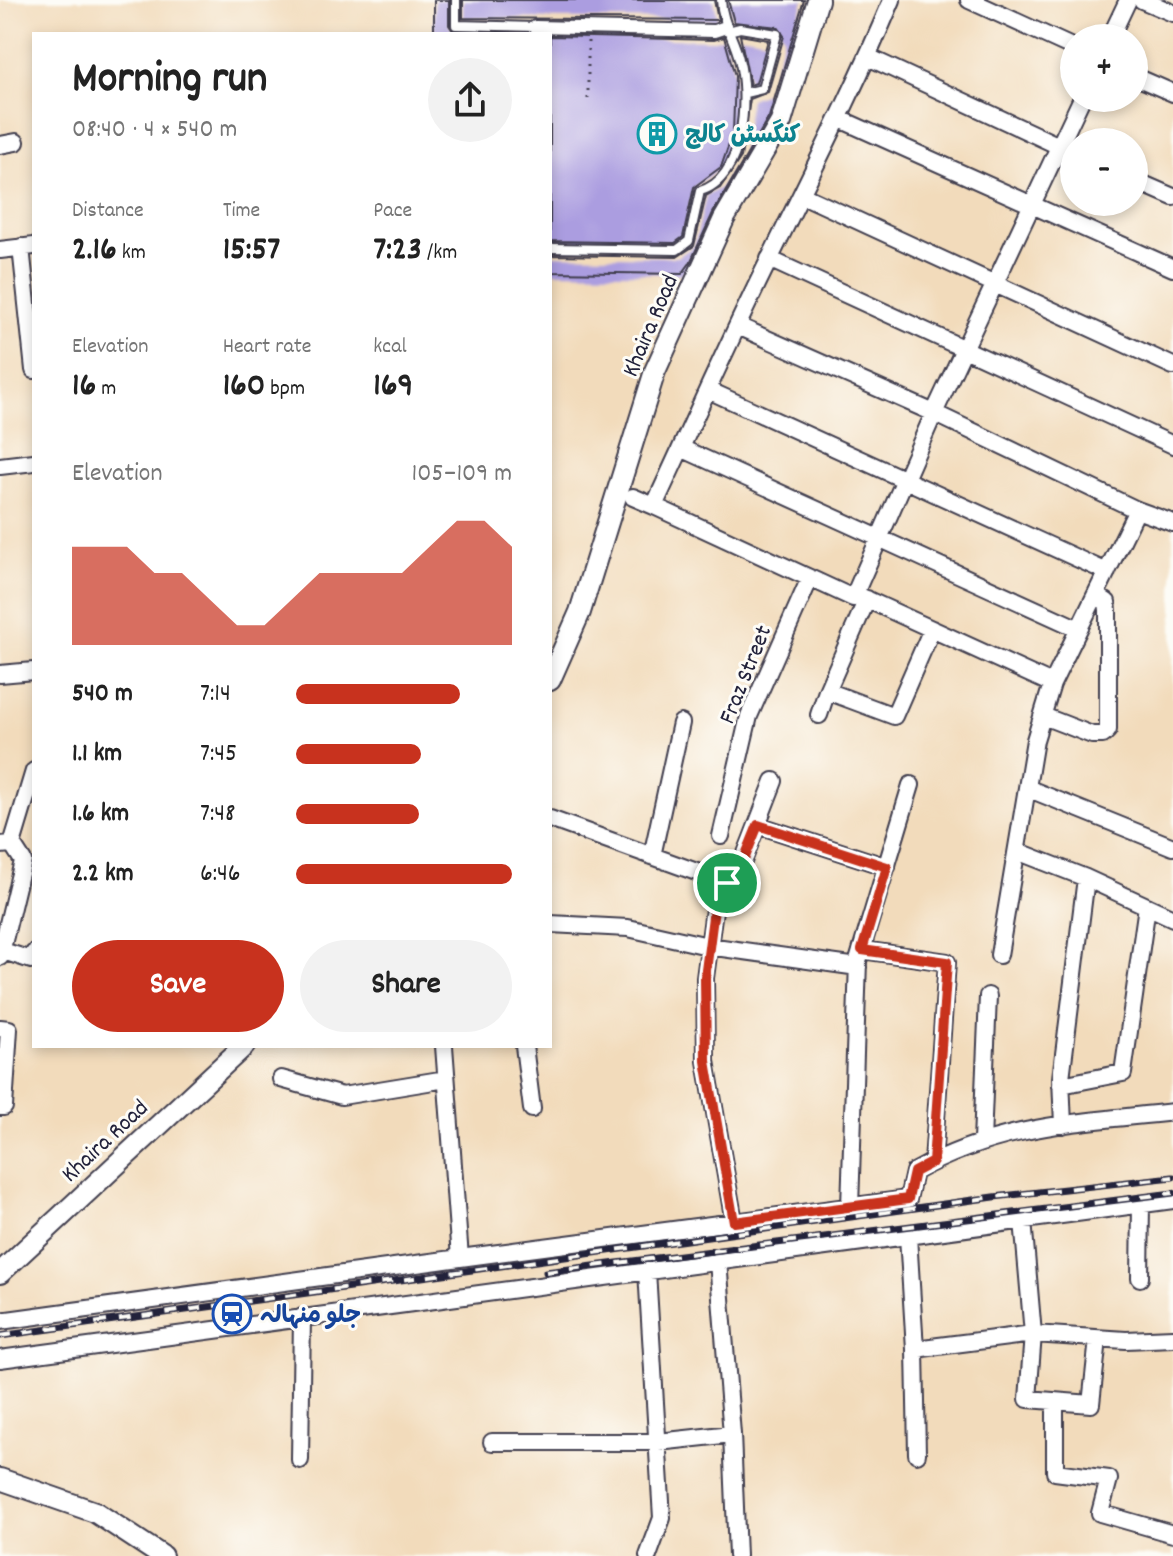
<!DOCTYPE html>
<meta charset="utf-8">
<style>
:root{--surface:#fff;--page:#f2f2f2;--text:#222;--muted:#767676;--accent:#c8321e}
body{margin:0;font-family:Dekko,"Playpen Sans Arabic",sans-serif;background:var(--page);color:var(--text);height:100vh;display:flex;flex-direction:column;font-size:30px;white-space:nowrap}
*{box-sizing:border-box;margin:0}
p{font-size:26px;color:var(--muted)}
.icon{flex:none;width:44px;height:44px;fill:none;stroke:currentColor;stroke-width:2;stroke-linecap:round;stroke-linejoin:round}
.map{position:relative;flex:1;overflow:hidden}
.side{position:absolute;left:32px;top:32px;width:520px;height:1016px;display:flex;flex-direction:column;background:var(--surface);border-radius:0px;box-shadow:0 4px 12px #0003}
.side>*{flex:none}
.controls{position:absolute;left:1060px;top:24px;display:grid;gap:16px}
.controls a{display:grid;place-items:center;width:88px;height:88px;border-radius:50%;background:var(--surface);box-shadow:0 4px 12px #0003;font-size:40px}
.pin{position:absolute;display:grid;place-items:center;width:68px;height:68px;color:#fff;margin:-34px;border:4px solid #fff;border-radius:50%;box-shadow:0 2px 8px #0007}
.round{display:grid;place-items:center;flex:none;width:84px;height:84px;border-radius:42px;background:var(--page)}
.overview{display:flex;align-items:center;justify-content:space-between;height:136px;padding:0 40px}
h1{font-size:44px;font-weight:700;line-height:60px}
.figures{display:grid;grid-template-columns:repeat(3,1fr);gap:12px;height:136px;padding:8px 40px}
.figures div{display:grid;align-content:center}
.figures b{font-size:34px;font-weight:700}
.figures small{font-size:22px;font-weight:400}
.figures p{font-size:22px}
.chart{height:224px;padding:16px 40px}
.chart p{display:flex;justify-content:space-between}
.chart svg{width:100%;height:144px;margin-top:8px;fill:var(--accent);opacity:.7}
.button{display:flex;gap:16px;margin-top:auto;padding:16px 40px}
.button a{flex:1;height:92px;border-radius:48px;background:var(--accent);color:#fff;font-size:32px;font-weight:700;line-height:92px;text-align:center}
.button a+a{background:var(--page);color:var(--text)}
ul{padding:0 40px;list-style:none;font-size:26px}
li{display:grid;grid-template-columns:128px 96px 1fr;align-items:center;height:60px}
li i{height:20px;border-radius:10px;background:var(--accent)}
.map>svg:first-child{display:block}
.building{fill:#ab9de0}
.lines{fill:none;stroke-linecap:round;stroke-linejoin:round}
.service-casing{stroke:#413e4e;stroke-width:12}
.pedestrian-casing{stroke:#413e4e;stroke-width:16}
.minor-casing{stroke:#413e4e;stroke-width:20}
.tertiary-casing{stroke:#413e4e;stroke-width:24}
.path{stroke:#413e4e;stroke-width:3;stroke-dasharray:2 6;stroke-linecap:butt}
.service{stroke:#fff;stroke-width:8}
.pedestrian{stroke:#fff;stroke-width:12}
.minor{stroke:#fff;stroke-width:16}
.tertiary{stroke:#fff;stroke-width:20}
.rail-casing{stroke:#22223b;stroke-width:7}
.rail{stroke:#fdfcf7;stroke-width:4;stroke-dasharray:12;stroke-linecap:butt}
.route-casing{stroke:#fff;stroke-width:16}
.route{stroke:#c8321e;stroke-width:10}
.labels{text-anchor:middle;stroke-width:6;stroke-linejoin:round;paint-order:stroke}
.culture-label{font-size:24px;font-weight:bold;fill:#0d838f;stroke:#fdfcf7;text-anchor:start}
.street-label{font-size:24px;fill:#22223b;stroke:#fdfcf7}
.transit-label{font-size:24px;font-weight:bold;fill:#164399;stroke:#fdfcf7;text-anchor:start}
</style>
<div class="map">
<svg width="1173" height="1556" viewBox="0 0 1173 1556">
<rect width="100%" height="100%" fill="#fdfcf7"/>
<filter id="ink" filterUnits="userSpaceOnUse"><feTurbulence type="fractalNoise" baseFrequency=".0125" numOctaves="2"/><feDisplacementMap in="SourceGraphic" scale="16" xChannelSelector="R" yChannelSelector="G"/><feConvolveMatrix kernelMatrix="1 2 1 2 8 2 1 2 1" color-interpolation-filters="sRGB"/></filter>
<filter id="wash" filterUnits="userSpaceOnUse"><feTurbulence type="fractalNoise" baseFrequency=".006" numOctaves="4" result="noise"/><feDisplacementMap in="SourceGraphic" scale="32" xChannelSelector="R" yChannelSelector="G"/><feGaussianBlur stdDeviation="1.8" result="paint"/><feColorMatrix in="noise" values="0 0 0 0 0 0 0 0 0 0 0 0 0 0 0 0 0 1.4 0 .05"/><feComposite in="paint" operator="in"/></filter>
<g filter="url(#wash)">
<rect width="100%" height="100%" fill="#f2dbbb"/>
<g id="blocks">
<path class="building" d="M434,0H449V25L453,31L530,34H434Z
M463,0H714L718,20L463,18Z
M728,0H804L769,117L713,213L690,263L682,274L550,272V255L677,257L694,246L706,196L720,188L741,157L750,99L768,92L784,36L778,27L734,22Z
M740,35L768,40L756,83L750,85Z
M550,36L714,40L724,37L735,76L733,133L721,167L694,187L683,237L675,243L550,241Z"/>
</g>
</g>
<g filter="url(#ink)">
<use href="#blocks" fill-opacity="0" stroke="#413e4e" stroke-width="2"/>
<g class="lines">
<defs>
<path id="service" d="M456,0V25L535,27
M728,31L740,28L777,34L762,89L745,93
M550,248L677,250L689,241L700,191C745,179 749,96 739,59C734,38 722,22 721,0"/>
<path id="pedestrian" d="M535,27L714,31L726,27"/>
<path id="minor" d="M969,0L1074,48
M1142,0L1173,13
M1110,38L1128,0
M868,57L1074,153
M1134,76L1173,93
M1082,98L934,413L1137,510L1173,523
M840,119L1173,268
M0,145L16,142
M1134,180L1173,197
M802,195L1173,366
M21,247L34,370
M0,250L34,246
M769,259L1173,445
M738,326L934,413L853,598L654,506C693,423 729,340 770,258C812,172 855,88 892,0
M708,390L1107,572
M681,448L1079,629
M0,466L34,462
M633,497L654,506
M855,594L1052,684L1137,510
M0,674L34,671
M827,691L867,599
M819,715L827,691L894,716L932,629
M1043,716L1092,735H1103L1108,730V610L1107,602L1096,595
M1027,788L1173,847
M550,819L727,883L735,882L774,781
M758,825L887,867
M721,836L749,716L810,578
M12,844L34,771
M0,845L12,844L23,861L0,957
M1017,851L1086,878
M652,856L681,723
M718,879L705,978L706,1061L734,1222
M550,924L628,928L708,946L858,967
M0,950L31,960L34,953
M862,950L947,962L933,1162
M999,955L1035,740L1052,684
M0,1028L9,1029L4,1107H0
M444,1046L460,1258L908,1199L914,1172C1001,1124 1077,1123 1173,1112
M524,1046L532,1109
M281,1079L342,1096L446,1079
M1061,1085L1123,1073L1147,906
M1063,1125L1061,1078L1086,878L1173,918
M982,1141L988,996
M850,1207L858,961L911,785
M1023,1220L1033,1334L1126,1340L1173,1338
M908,1236L915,1349L1033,1334L1028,1399L1091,1404L1098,1339
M718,1261L732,1434L737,1556
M647,1271L662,1518L648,1556
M1140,1278L1141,1204
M0,1321L460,1258
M915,1349L917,1454
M0,1359L1173,1200
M1055,1401V1472L1109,1479L1100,1513L1173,1534
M492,1442H658L732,1434
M300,1460L302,1317"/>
<path id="tertiary" d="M550,680L580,612L655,371L724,219L781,122L818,0
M0,1273L244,1046
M0,1479L95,1512L162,1556"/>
</defs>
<use href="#service" class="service-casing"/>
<use href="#pedestrian" class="pedestrian-casing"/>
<use href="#minor" class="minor-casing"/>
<use href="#tertiary" class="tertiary-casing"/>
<path class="path" d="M588,99V39"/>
<use href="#service" class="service"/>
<use href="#pedestrian" class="pedestrian"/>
<use href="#minor" class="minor"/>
<use href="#tertiary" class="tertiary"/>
<defs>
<path id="rail" d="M546,1272L1173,1193
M0,1336L994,1197L1173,1177"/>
</defs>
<use href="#rail" class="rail-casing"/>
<use href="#rail" class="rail"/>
</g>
</g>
<g class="lines" filter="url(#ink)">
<defs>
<path id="route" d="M758,825L887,867L862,950L947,962L933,1162L914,1172L908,1199L734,1222L706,1061L705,978L718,879L735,882Z"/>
</defs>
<use href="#route" class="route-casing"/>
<use href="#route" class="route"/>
</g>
<defs>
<symbol id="building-ring" viewBox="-11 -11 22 22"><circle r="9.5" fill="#fdfcf7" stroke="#0f9aa8" stroke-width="1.5"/><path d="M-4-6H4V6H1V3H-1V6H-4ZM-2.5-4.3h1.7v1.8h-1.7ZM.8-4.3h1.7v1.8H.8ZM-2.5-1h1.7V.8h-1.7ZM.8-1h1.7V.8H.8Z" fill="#0f9aa8"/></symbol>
<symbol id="station-ring" viewBox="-11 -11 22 22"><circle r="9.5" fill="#fdfcf7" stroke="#1a4fb4" stroke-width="1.5"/><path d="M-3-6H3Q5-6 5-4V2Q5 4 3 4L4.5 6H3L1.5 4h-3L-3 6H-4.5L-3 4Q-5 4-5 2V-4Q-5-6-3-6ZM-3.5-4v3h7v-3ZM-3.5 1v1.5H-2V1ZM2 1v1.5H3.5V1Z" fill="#1a4fb4"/></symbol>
</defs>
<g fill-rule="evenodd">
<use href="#building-ring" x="635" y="112" width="44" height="44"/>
<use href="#station-ring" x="210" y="1292" width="44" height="44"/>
</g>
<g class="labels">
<g class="culture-label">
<text x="685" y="142">کنگسٹن کالج</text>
</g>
<g class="street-label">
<text transform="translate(649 325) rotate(-67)" y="8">Khaira Road</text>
<text transform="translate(744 674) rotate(-68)" y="8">Fraz Street</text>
<text transform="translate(104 1140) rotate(-43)" y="8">Khaira Road</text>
</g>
<g class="transit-label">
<text x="260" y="1322">جلو منہالہ</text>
</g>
</g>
</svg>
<div class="controls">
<a>+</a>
<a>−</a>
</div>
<div class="pin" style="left:727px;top:883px;background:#1e9e55"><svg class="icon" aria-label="arrive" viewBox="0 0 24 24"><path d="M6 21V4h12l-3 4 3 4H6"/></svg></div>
<section class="side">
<div class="overview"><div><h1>Morning run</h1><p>08:40 · 4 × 540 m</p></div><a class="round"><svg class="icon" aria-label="share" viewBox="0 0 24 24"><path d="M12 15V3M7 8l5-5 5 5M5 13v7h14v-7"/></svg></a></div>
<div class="figures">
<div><p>Distance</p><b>2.16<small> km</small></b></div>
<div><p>Time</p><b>15:57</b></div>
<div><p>Pace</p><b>7:23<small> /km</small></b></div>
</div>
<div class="figures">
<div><p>Elevation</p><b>16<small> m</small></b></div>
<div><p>Heart rate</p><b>160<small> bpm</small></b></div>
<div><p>kcal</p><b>169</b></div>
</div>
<div class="chart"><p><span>Elevation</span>105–109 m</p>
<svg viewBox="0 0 160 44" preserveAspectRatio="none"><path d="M0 44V14L10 14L20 14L30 22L40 22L50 30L60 38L70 38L80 30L90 22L100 22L110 22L120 22L130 14L140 6L150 6L160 14V44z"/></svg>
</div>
<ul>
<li><b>540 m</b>7:14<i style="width:76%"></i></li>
<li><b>1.1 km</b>7:45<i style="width:58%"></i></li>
<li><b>1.6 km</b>7:48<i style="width:57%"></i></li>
<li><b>2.2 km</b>6:46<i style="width:100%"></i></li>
</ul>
<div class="button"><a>Save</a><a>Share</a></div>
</section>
</div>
